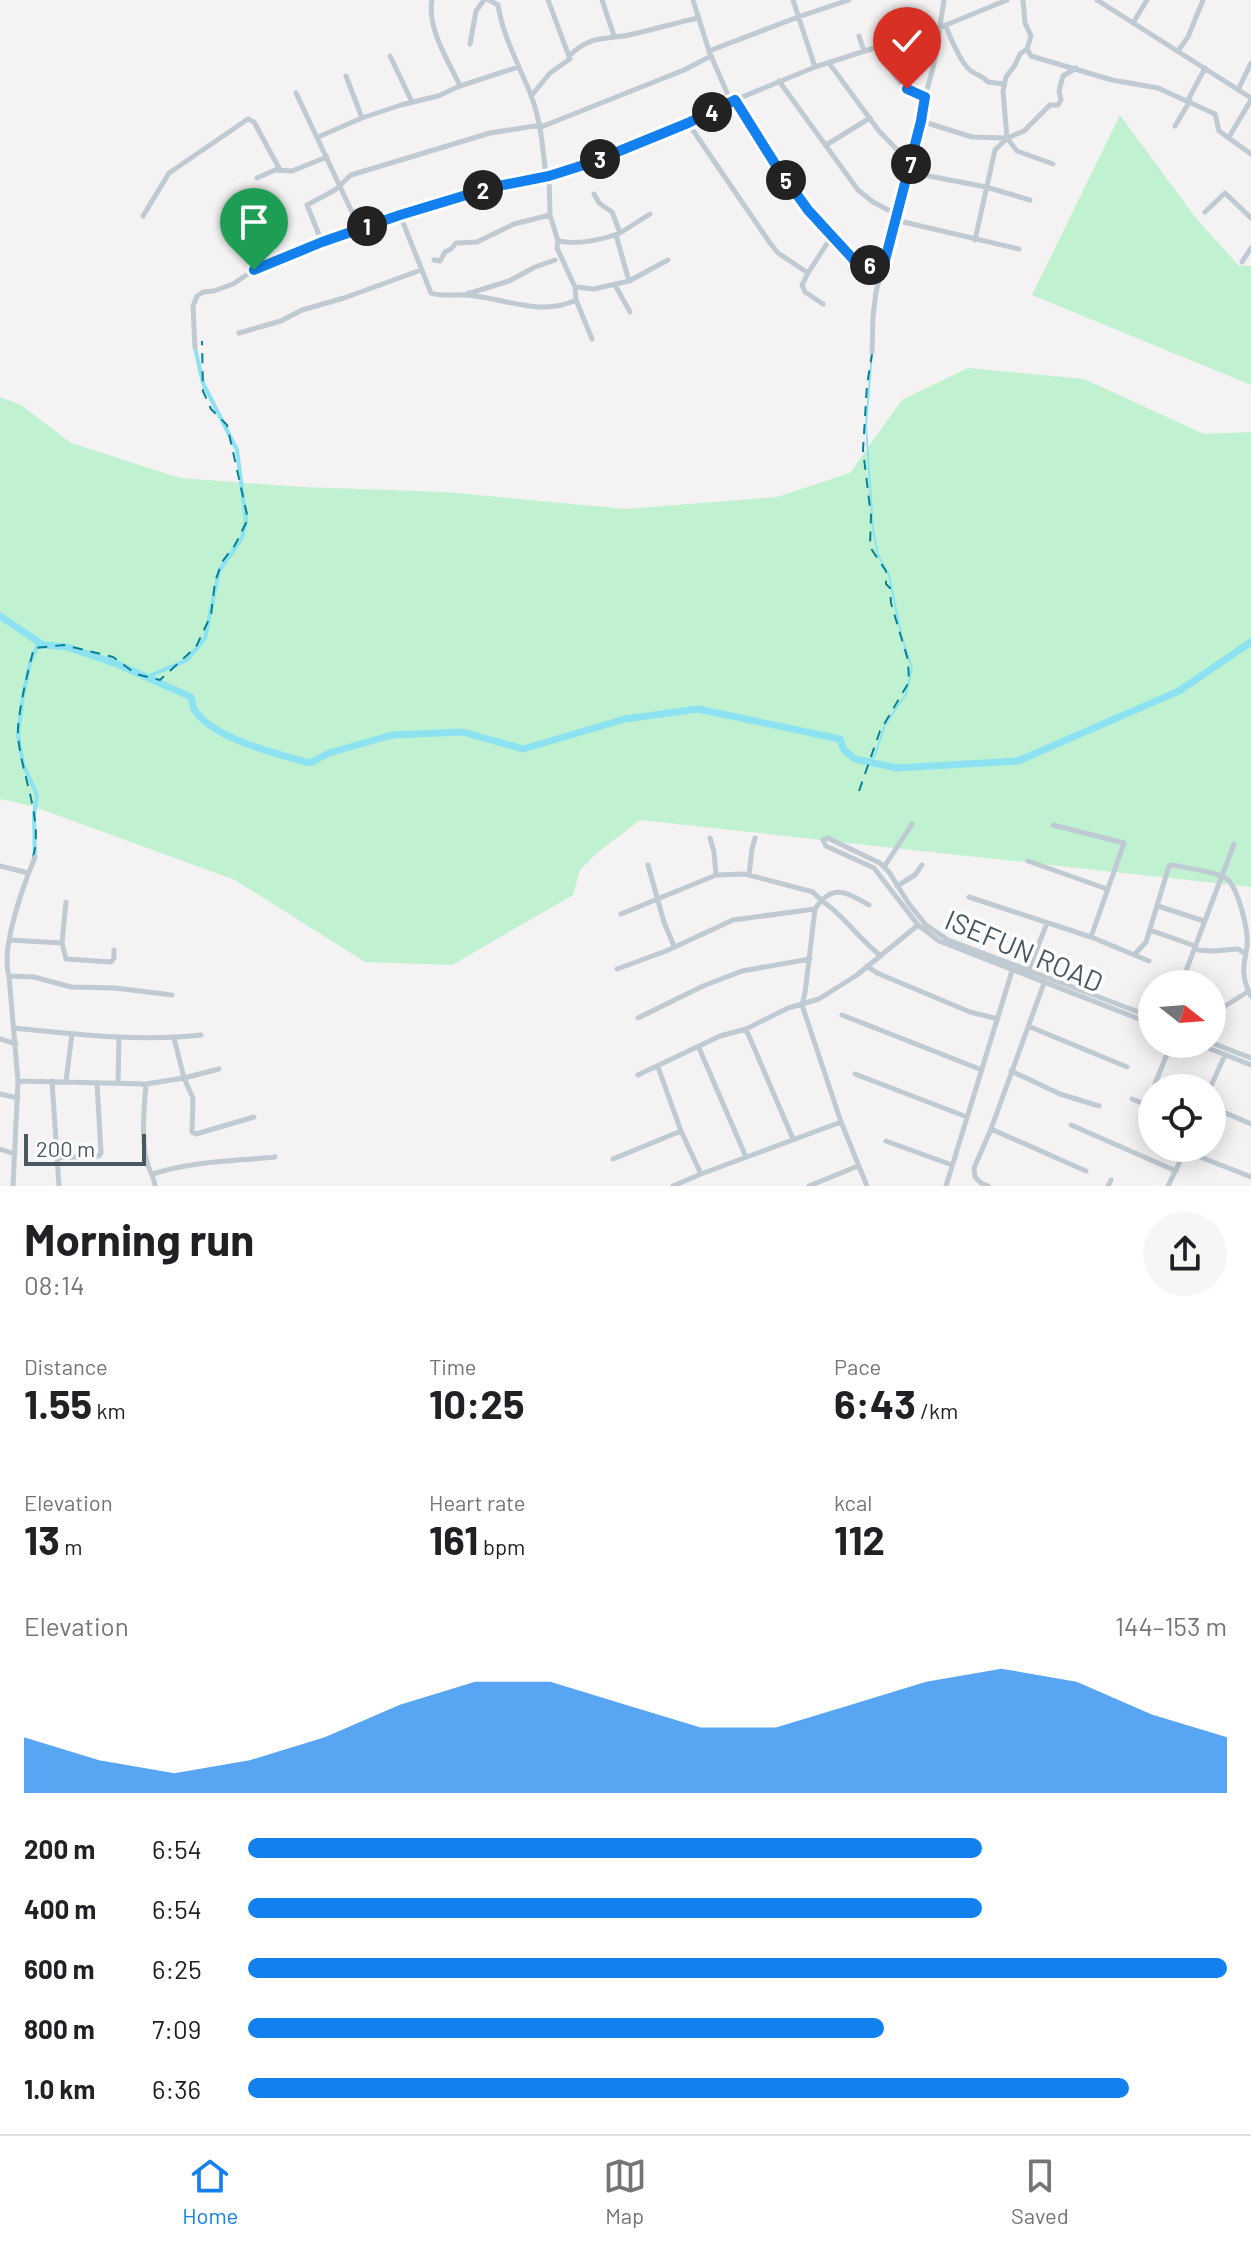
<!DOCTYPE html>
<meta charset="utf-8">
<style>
:root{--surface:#fff;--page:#f6f6f6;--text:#202124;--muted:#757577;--line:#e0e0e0;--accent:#1280ef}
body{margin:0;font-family:Barlow,sans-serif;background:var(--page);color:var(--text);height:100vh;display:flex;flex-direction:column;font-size:30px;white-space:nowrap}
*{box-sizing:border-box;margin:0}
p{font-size:26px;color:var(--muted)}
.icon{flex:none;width:44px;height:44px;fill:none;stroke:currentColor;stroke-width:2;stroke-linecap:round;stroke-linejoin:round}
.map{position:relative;height:1186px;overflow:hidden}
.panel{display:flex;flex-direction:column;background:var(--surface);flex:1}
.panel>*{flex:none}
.needle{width:52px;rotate:107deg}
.fabs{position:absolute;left:1138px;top:970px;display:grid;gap:16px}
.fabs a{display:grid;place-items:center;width:88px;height:88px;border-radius:50%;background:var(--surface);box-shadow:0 4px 20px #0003;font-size:40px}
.scale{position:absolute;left:24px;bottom:20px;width:122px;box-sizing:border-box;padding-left:8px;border:4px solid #495761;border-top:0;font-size:22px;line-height:28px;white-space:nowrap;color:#495761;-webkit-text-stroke:6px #fff;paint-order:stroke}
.pin{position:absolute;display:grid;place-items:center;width:68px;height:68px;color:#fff;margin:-82px -34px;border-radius:50% 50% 50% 0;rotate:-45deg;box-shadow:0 0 8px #0007}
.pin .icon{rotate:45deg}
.km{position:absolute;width:40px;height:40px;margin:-20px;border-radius:50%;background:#222;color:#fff;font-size:22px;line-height:40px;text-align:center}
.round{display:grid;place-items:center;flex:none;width:84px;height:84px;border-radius:42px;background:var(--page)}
.summary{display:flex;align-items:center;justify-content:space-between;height:136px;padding:0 24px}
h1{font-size:44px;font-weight:700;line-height:60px}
.metrics{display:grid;grid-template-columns:repeat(3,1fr);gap:12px;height:136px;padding:8px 24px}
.metrics div{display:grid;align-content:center}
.metrics b{font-size:40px;font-weight:700}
.metrics small{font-size:22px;font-weight:400}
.metrics p{font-size:22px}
.chart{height:224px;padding:16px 24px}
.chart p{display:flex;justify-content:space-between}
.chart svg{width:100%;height:144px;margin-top:8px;fill:var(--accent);opacity:.7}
ul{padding:0 24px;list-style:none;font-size:26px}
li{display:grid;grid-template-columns:128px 96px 1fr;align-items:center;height:60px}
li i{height:20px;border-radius:10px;background:var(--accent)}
.tabs{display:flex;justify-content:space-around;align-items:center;height:112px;border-top:2px solid var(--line);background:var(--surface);font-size:22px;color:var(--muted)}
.tabs a{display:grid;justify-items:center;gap:4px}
.tabs .selected{color:var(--accent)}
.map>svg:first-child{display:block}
.green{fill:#c0f2d1}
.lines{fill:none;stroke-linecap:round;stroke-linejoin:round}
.stream{stroke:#8ce2f1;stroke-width:2}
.canal{stroke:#8ce2f1;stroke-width:4}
.river{stroke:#8ce2f1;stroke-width:7}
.ferry{stroke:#078196;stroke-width:2;stroke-dasharray:10 8;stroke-linecap:butt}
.minor{stroke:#c0cad2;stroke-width:5}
.route-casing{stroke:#fff;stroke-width:16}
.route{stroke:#1280ef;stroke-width:10}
.labels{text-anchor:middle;stroke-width:7;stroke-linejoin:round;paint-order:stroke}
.street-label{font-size:28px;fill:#495761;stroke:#fff}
</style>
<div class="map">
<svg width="1251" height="1186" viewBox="0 0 1251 1186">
<rect width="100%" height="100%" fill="#f4f2f2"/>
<path class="green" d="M1120,115L1195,217L1239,266H1251V385L1032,295Z
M968,368L1084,379L1204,434L1251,432V887L640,820L597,853L580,870L573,895L452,965L365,962L235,880L32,806L0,799V397L21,405L71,443L180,478L303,487L445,492L626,509L777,497L850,473L902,400Z"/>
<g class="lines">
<path class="stream" d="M869,762L875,755L885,725L906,694L912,668L901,634L889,575L878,555L873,529L866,425L872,353"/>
<path class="canal" d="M147,677L187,660L205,638L219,571L242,538L246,521L237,450L203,383L195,348
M35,857L34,816L37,795L23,764L18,734L23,696L30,663L39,642"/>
<path class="river" d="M0,616L43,645L67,647L117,664L191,697C191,698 194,709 194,709C212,739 278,754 310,763L329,753L392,735L463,732L523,749L625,719L698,709L840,739L844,750L855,759L897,768L1018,761L1179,691L1251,642"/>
<path class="ferry" d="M859,791L880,731L909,682L908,660L891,603L890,588L886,584V571L870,547L871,516L863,450L867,385L872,354
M33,857C44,819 20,772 18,734C17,716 29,666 34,648L64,645L113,657L136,674L160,680L196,647L211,615L215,582L222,562L235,545L248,519L227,425L211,409L203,391L202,341"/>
<path class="minor" d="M432,0C427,29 448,60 460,86
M489,0L498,5C503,37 519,65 531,95C541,122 543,149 546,177
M602,0L614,36
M693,0L709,51L731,102
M793,0L815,67
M1023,0L1025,23L1031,36L1027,49L1031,56L1112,80L1158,88L1215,114L1219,131L1251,154
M1097,0L1251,98
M1133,23L1147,0
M946,25C949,36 962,65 971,71C978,76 983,76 988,82L1004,84
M859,36L864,51
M470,44L476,11L484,0
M880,47C890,71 899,88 925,97
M709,51L798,17L849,0
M1178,51L1188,37L1203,0
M570,55C591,35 603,40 629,35C652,30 675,23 698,18
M390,56L412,102
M829,63L879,131L911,164
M779,81L858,190L873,202L896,214
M1238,90L1251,63
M296,93L360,229
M531,96L550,73L570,59L548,0
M735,100L777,167L808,210L854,260L883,268
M1188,100L1205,68
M362,118L401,105L438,96L460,86L518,67
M921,121L972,137L1007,138L1017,151L1053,164
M688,123L770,243L778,253L808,273L832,236
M1175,126L1190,101
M541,127L684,70L711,56
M318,137L362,118L346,76
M1229,137L1251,100
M1007,138L1003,91L1006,77L1015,65L1020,54L1027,49
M826,145L870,118
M908,172L986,187L1030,200
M549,176L550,215L558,241L557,248L575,287L576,300
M257,178L275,170L292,171L327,157
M1205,212L1225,193L1251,218
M400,215L431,293C442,297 452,294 463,295C501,296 539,318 576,300L592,339
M143,216L169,173L248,119L254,122L280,170
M895,220L1019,249
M620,233L650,214
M975,240L995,150L1007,138L1024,131L1050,105H1058L1061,100L1059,91L1063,76L1076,68
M558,241C577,245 602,240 620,233L612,212L599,203L594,194
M322,242L307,205L335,190L351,175L490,133L541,125
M434,260L440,261L445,252L451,249L456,243L477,242L514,224L550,215
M1242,262L1251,248
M808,273L802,285L805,292L823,304
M629,281L668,260
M615,285L630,312
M576,287L594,289L629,281L616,235
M467,294L509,281L535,267L555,260
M239,333L281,321L302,310L344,298L421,270
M195,348L193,306L197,296L203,292L214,291L233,284L254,270L290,254L360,229L493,187L549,176L590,163L688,123L735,100L815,67L946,25L1007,0
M872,352L873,316L876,292L921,121L925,97L934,64L944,0
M1053,825L1124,843L1091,937
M710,838L714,852L716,875
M823,840L826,846L874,868L918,925L939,941L1152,1024
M823,840L828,838L838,843L880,863L889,872L909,904L926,925L948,940L1152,1017
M1028,861L1107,889
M648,865L664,922L674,946
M0,866L28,873
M884,867L912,824
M749,875L752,849L755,838
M897,886L915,875L922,865
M969,897L1091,937L1149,961
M66,902L62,943L66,959L111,962L114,958V950
M1158,906L1204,921
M815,909L805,993L802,1005L841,1122L867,1186
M621,914L716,875L745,874L813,892C821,901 830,906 838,914C853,928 864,943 881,956
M1150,930L1195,946
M9,940L62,943
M1198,950L1213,951L1238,949L1244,953
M1135,954L1146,942L1169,866L1173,865C1185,868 1220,872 1228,880C1239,891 1249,932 1247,947C1243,967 1241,977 1251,996
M867,966L877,973L970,1012L998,1019
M617,969L666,951L733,920L815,909C832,883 846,892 869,905
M1029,969L1047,923
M9,976L34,977L71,987L115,988L172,995
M1181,984L1234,844
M1214,1013L1249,991
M842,1015L982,1070
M638,1018L703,986L742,971L810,959
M1028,1026L1127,1067
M14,1028C76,1034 138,1042 201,1035
M746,1029L793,1139
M174,1038L184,1078L193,1098L192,1132L196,1134L254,1117
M0,1039L16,1044
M1212,1043L1251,1058
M1198,1044L1251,1065
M699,1048L746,1157
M658,1067L681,1131L701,1174
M1011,1071L1060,1094L1099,1106
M855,1074L967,1117
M638,1075L720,1036L746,1029L788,1008L819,999L857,975L918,925
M18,1081L146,1084L184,1078L219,1069
M52,1081L59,1186
M66,1081L72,1034
M118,1083L119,1037
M146,1084C144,1109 141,1137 147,1162C149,1171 154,1176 155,1186
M1155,1084L1171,1044
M1210,1088L1225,1055
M0,1094L18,1098
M1132,1099L1152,1107
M1212,1107L1251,1124
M1071,1125L1176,1171
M991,1129L1086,1171
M886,1141L952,1165
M0,1149L15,1154
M1185,1151L1251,1177
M57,1158L99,1156L101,1153L97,1083
M613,1159L681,1131
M153,1174C191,1161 236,1161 275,1157
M13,1186L18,1081L9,976C0,948 24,884 35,857
M673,1186L701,1174L841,1122
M809,1186L858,1166
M946,1186L1012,971
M988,1186L981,1183L975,1177L974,1168L991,1129L1044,983
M1108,1186L1111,1180
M1168,1186L1185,1151"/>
</g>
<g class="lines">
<defs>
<path id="route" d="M254,270L322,242L400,215L493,187L549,176L590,163L688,123L735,100L777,167L808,210L854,260L883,268L921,121L925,97L907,89"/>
</defs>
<use href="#route" class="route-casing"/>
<use href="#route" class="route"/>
</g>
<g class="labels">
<g class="street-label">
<text transform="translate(1024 951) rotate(23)" y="10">ISEFUN ROAD</text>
</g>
</g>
</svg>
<div class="fabs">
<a><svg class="needle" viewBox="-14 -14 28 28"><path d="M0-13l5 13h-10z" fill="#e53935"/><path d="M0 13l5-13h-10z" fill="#757577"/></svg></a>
<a><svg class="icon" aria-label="locate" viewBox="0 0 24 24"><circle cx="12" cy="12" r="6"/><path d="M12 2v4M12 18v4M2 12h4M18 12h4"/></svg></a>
</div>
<div class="scale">200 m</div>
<div class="pin" style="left:254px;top:270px;background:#1e9e55"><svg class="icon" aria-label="arrive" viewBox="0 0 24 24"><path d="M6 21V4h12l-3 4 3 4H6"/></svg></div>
<div class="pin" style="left:907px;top:89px;background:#d93025"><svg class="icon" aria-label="check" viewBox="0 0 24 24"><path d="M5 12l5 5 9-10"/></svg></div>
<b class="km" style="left:367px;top:226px">1</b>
<b class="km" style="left:483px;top:190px">2</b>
<b class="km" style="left:600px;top:159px">3</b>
<b class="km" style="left:712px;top:112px">4</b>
<b class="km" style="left:786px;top:180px">5</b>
<b class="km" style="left:870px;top:265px">6</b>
<b class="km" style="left:911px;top:164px">7</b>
</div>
<section class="panel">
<div class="summary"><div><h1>Morning run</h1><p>08:14</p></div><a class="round"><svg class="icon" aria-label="share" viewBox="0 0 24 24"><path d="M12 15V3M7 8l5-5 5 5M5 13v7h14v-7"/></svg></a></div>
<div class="metrics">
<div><p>Distance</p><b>1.55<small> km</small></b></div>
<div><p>Time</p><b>10:25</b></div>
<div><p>Pace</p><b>6:43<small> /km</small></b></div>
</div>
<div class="metrics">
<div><p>Elevation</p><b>13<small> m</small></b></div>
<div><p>Heart rate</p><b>161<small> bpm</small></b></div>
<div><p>kcal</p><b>112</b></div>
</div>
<div class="chart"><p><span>Elevation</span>144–153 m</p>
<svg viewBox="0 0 160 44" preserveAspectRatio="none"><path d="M0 44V27L10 34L20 38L30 34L40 27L50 17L60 10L70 10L80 17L90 24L100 24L110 17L120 10L130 6L140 10L150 20L160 27V44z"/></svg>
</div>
<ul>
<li><b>200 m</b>6:54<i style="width:75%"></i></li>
<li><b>400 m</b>6:54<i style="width:75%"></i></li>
<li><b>600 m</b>6:25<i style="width:100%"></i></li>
<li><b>800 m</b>7:09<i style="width:65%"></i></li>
<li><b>1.0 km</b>6:36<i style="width:90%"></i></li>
</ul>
</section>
<nav class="tabs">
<a class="selected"><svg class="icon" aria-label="home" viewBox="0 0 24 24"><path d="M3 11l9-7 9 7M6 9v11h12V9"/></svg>Home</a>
<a><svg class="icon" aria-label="map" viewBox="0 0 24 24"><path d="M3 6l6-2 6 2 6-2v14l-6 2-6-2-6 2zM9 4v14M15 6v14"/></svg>Map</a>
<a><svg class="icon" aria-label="saved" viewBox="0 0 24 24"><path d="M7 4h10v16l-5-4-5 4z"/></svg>Saved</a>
</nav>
